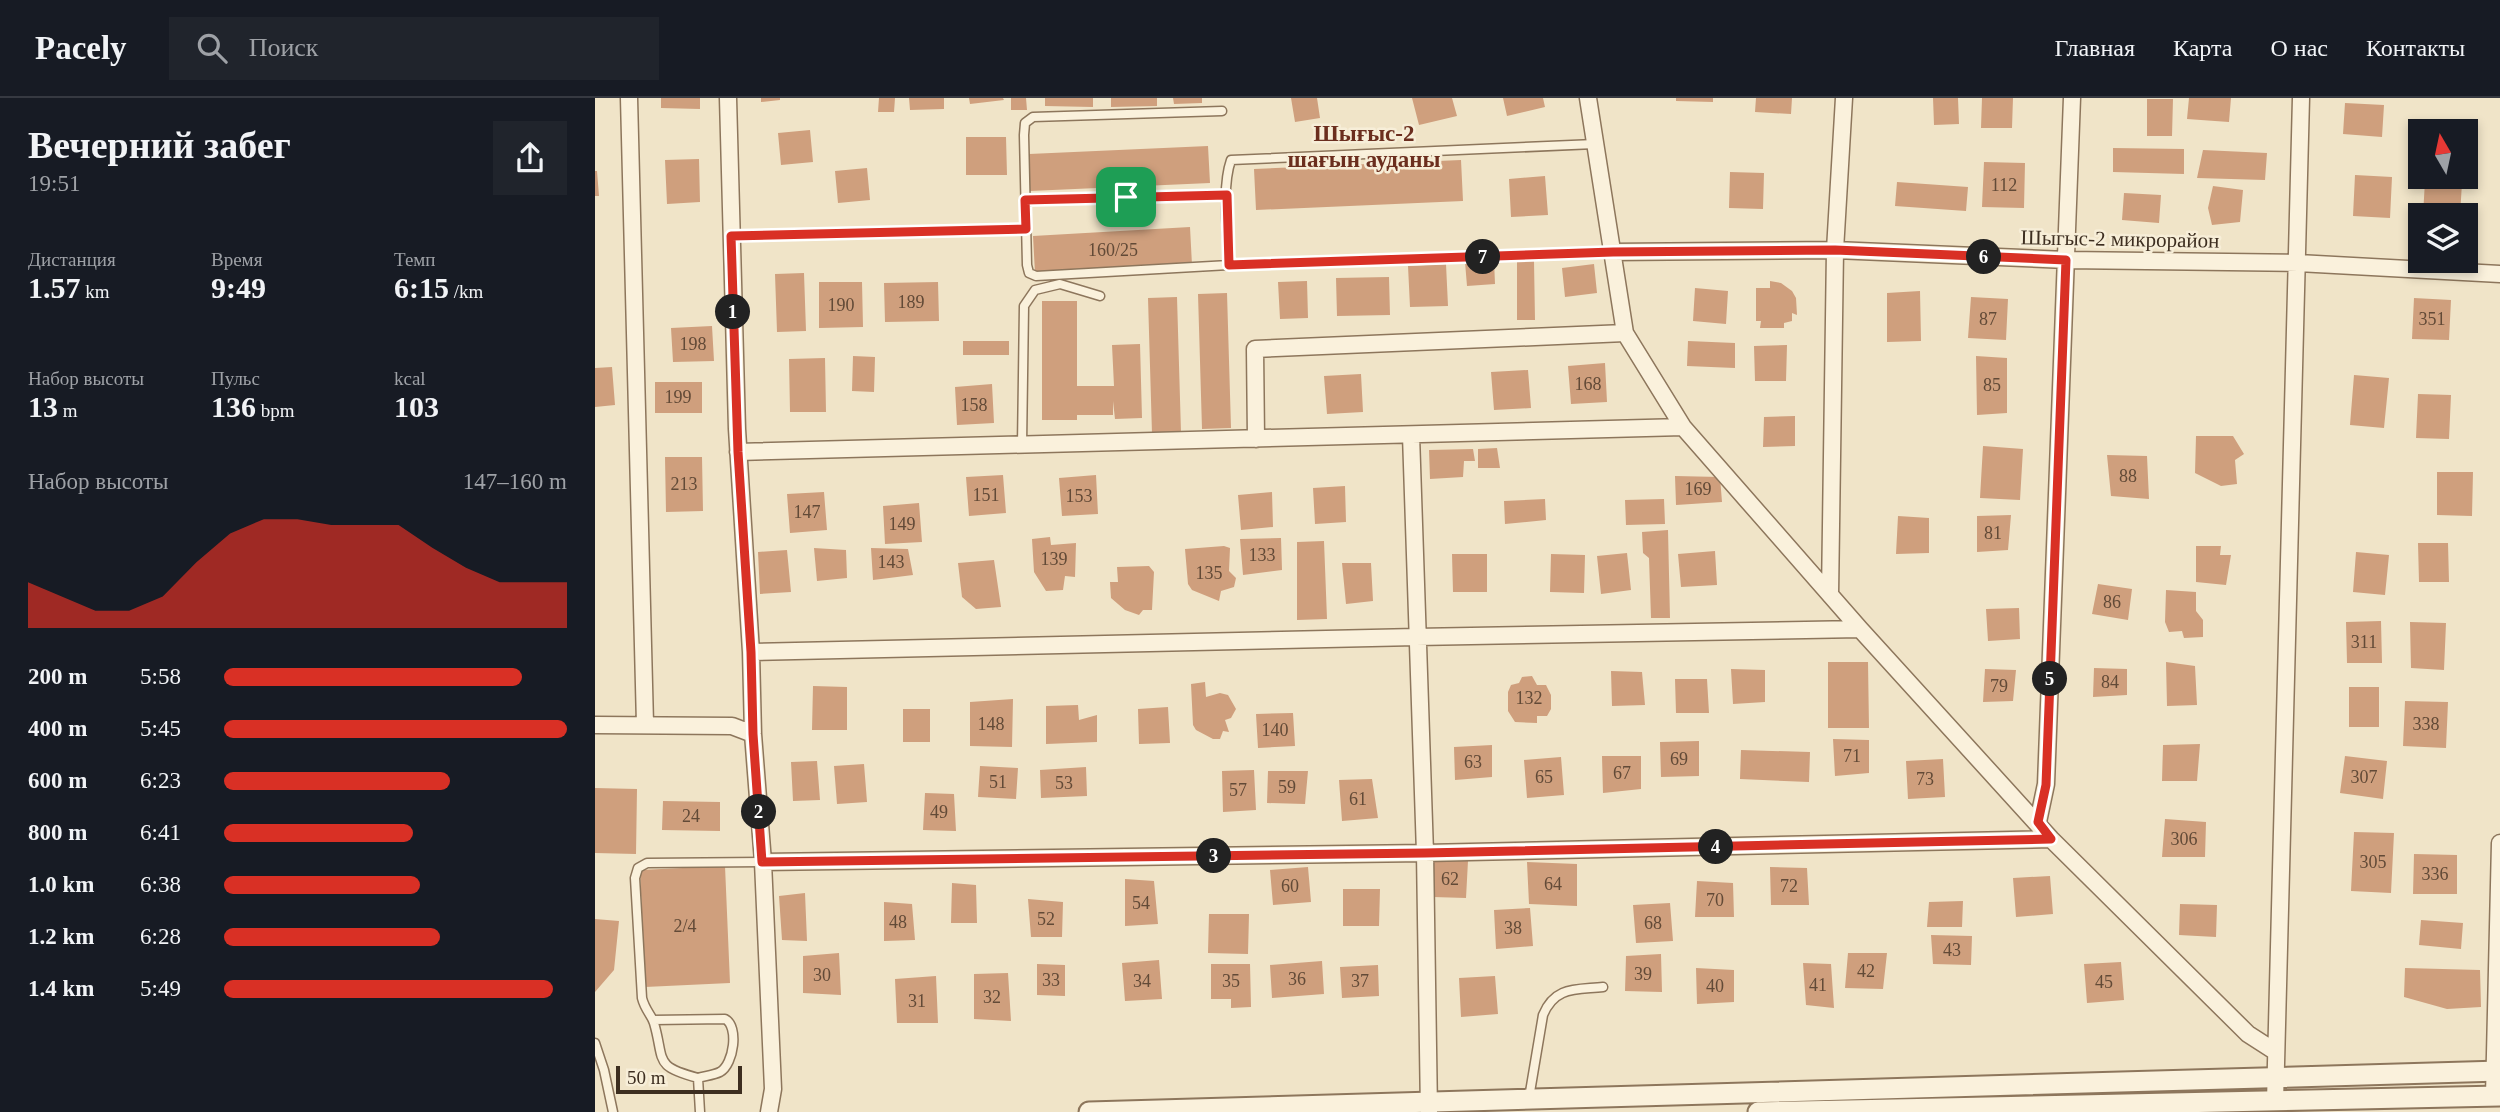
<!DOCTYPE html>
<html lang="ru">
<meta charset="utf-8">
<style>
:root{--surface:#171b24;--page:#20242c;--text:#f1f3f6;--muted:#9ea1a6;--line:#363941;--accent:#d93025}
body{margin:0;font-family:"Times New Roman",serif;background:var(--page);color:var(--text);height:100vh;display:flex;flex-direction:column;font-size:26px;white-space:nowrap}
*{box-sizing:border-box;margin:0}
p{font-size:23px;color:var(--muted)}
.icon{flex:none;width:38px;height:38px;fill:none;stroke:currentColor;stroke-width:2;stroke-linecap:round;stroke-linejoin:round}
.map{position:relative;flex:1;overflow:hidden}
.details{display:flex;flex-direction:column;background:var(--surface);width:595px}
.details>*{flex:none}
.needle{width:46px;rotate:351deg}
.controls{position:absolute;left:1813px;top:21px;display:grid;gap:14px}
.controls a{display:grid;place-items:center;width:70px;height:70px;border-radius:0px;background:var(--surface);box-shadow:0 4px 10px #0003;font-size:35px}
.scale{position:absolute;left:21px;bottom:18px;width:126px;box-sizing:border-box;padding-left:7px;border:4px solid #3d2e20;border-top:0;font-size:19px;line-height:24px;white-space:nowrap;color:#3d2e20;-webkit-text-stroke:5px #f7eed8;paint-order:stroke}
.pin{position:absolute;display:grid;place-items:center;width:60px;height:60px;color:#fff;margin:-30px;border-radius:14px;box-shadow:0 4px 10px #0006}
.km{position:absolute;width:35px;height:35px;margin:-18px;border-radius:50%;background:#222;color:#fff;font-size:19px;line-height:35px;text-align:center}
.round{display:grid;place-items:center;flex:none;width:74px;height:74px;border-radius:0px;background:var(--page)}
.head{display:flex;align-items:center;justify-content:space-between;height:119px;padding:0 28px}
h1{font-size:38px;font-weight:700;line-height:52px}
.figures{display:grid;grid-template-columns:repeat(3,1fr);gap:10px;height:119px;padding:7px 28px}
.figures div{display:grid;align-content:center}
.figures b{font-size:30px;font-weight:700}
.figures small{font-size:19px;font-weight:400}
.figures p{font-size:19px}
.chart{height:196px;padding:14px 28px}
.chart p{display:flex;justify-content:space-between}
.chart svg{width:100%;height:126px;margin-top:7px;fill:var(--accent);opacity:.7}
ul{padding:0 28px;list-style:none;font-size:23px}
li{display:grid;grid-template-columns:112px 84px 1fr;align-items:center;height:52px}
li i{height:18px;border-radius:9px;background:var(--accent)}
header{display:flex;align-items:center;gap:42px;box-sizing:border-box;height:98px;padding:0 35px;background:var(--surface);border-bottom:2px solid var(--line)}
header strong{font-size:33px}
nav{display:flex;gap:38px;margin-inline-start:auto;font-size:24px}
.search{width:490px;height:63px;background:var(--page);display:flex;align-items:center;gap:18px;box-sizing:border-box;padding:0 24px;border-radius:0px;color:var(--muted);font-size:26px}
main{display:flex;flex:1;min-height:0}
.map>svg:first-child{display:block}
.building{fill:#cf9f7d}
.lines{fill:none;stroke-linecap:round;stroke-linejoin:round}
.service-casing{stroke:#8d765c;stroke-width:11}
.minor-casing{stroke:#8d765c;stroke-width:19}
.tertiary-casing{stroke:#8d765c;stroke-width:23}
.service{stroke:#faf1dc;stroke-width:8}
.minor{stroke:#faf1dc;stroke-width:16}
.tertiary{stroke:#faf1dc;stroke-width:19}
.route-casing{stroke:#fff;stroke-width:14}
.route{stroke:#d93025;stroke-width:9}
.labels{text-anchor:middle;stroke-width:5;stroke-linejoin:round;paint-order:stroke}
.number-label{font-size:18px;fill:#624a37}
.street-label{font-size:21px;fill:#3d2e20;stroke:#f7eed8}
.neighbourhood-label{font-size:23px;font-weight:bold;fill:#6b2e1e;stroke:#f7eed8}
</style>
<header>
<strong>Pacely</strong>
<div class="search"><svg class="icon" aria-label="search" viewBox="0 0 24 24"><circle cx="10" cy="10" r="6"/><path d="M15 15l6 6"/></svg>Поиск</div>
<nav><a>Главная</a><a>Карта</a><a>О нас</a><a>Контакты</a></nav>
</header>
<main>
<section class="details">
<div class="head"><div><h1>Вечерний забег</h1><p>19:51</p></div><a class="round"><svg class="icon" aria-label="share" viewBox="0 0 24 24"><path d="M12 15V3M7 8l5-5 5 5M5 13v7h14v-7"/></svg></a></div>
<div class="figures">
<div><p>Дистанция</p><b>1.57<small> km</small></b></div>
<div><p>Время</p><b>9:49</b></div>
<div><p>Темп</p><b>6:15<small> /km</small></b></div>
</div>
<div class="figures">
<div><p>Набор высоты</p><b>13<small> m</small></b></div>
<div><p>Пульс</p><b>136<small> bpm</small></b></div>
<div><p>kcal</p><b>103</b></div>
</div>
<div class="chart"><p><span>Набор высоты</span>147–160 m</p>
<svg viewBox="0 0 160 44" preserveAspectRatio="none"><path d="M0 44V28L10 33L20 38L30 38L40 33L50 21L60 11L70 6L80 6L90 8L100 8L110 8L120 16L130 23L140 28L150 28L160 28V44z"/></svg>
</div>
<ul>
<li><b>200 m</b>5:58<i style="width:87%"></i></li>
<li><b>400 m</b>5:45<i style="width:100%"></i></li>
<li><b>600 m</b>6:23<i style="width:66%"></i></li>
<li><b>800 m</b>6:41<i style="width:55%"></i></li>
<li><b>1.0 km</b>6:38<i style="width:57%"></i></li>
<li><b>1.2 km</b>6:28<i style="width:63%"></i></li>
<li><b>1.4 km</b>5:49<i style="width:96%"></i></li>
</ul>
</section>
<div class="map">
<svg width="1905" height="1014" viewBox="0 0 1905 1014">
<rect width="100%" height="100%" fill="#f0e4c8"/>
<path class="building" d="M66,0H105V11L66,10Z
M166,0H185V2L166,4Z
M284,0H300L299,14H283Z
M314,0H349V11L315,12Z
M374,0H408L409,2L375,6Z
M416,0H431L432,12H416Z
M450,0H498V9L450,8Z
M516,0H562V8L516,9Z
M578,0H607V5L579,6Z
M696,0H722L725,20L700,24Z
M817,0H857L862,18L824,27Z
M908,0H948L950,9L912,18Z
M1081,0H1118V4L1081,3Z
M1161,0H1197L1196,16L1160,14Z
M1338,0H1363L1364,26L1339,27Z
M1387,0H1418L1417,30H1386Z
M1594,0H1636L1634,24L1592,21Z
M1552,1H1578L1577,38H1552Z
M1750,5L1789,7L1787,39L1748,36Z
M215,32L218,64L186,67L183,35Z
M371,39H411L412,77H371Z
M613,48L615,85L435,93L434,56Z
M1518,50L1589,51V76L1518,74Z
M1608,52L1672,55L1670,82L1602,80Z
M104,61L105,104L72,106L70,62Z
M866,62L868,103L661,112L659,71Z
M1389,64L1430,65L1429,110L1387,109Z
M272,70L275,102L243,105L240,73Z
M0,73H2L4,98H0Z
M1135,74L1169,75L1168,111L1134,110Z
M1760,77L1797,79L1795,120L1758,118Z
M950,78L953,117L916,119L914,81Z
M1830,83L1867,85L1865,117H1828Z
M1302,84L1373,89L1371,113L1300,108Z
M1618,88L1648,92L1645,124L1617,127L1613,110Z
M1529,95L1566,97L1564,125L1527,122Z
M595,129L597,167L440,175L438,138Z
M899,162L900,186L872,188L870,164Z
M922,163H939L940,222H922Z
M851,166L853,208L815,209L813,168Z
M999,166L1002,195L970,199L967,170Z
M209,175L211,233L182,234L180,176Z
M794,179L795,217L742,218L741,180Z
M712,183L713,220L685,221L683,184Z
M1175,183L1186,185L1197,193L1201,200L1202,217L1197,215V223L1189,225V230H1165L1166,223H1161V190H1175Z
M224,184H267L268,229L224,230Z
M343,184L344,223L290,224L289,185Z
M1100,190L1133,193L1131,226L1098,223Z
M1325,193L1326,243L1292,244V195Z
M632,195L636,330L607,331L603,196Z
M582,199L586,335L557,336L553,200Z
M1376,199L1413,201L1411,242L1373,240Z
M1819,200L1856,202L1854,242L1817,241Z
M447,203H482V288H519L517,247L545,246L547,320L520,321L518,303V317H482V322H447Z
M117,228L119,263L78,264L76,230Z
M368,243H414V257H368Z
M1093,243L1140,245V270L1092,268Z
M1192,247L1191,283H1160L1159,248Z
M258,258L280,259L279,294L257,293Z
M1381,258L1412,260V315L1382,317Z
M230,260L231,314H195L194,261Z
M1010,265L1012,304L976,306L973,268Z
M17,269L20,307L0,309V270Z
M933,272L936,310L899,312L896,274Z
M766,276L768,314L732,316L729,278Z
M1759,277L1794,280L1789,330L1755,327Z
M60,284H107V315H60Z
M397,286L399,325L362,327L360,289Z
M1823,296L1856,297L1854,341L1821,340Z
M1200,318V348L1168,349L1169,319Z
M1601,338H1638L1649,356L1640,362L1642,386L1626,388L1600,375Z
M1388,348L1428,351L1425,402L1385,400Z
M902,350L905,370H883V351Z
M878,351L880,363H869L868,379L835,381L834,352Z
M1512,357L1552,358L1554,401L1516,398Z
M70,359H107L108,413L71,414Z
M1842,374H1878L1877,418L1842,417Z
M408,377L411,415L374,418L371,379Z
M501,377L503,416L467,418L464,380Z
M1080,378L1125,379L1127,404L1081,407Z
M750,388L751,424L720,426L718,390Z
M229,394L232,432L195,435L192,396Z
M677,394L678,429L646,432L643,397Z
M950,401L951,422L910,426L909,403Z
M1069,401L1070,426L1031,427L1030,402Z
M324,405L327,444L290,446L288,408Z
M1416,417L1413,452L1382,454V418Z
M1303,418L1334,420V455L1301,456Z
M1073,432L1075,520H1056L1054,460L1048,455L1047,434Z
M455,439L456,447L481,445L480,479L470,478L468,492L451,493L439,474L437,441Z
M686,440L687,472L648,477L645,441Z
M729,443L732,521L702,522V444Z
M1823,445H1853L1854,484H1824Z
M629,448L635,450L634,473L641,480L639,489L626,493L624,503L597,492L593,486L590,451Z
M1601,448H1626L1625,457H1636L1631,487L1601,484Z
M219,450L251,452L252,480L222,483Z
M276,450L313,451L318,477L278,482Z
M192,452L196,494L165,496L163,454Z
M1120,453L1122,487L1086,489L1083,456Z
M1761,454L1794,457L1790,497L1758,494Z
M1032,455L1036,492L1006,496L1002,458Z
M857,456H892V494H858Z
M956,456L990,457L989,495L955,494Z
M399,462L406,509L381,511L367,499L363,465Z
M747,465H776L778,503L751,506Z
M554,468L559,474L557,512H548L544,517L530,512L516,500L515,484H523L522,469Z
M1503,486L1537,491L1533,522L1497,516Z
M1571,492L1601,494V513L1608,522V539L1589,540L1587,533L1574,534L1570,524Z
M1424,510L1425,541L1393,543L1391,511Z
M1786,523L1787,565H1752L1751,524Z
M1815,524L1851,525L1849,572L1816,570Z
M1233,564H1273L1274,630H1233Z
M1571,564L1600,568L1602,607L1572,608Z
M1499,570L1532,571V597L1498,599Z
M1136,571L1170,572V604L1138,606Z
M1390,571L1421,572L1418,603L1388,604Z
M1016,573L1047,574L1050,607L1017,608Z
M937,578L942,587H951L956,597V611L952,618H942V625L920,624L913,613V594L916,587L924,585L927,579Z
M1080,581H1112L1114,615H1081Z
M610,584L611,599L625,595L633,597L641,611L636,620L630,622L634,634L628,633L625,641H618L601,632L598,627L596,586Z
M218,588L252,589V632H217Z
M1754,589H1784V629H1754Z
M418,601L417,649L375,648V604Z
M1810,603L1853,604L1851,650L1808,648Z
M483,607L484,622L502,617V644L451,646V608Z
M573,609L575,645L544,646L543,611Z
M308,611H335V644H308Z
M698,615L700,648L663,650L661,616Z
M1238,641L1274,642V675L1240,678Z
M1104,643V678L1066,679L1065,644Z
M1605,646L1602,683H1567L1568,647Z
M897,647V679L860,682L859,649Z
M1146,652L1215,654L1214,684L1145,681Z
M1007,658H1046V691L1008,695Z
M1750,658L1792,663L1788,701L1745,695Z
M966,659L969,697L932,700L929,662Z
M1348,661L1350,699L1313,701L1311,663Z
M222,663L225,702L198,703L196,664Z
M269,666L272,704L242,706L239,668Z
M385,668L423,670L421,701L383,699Z
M491,669L492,698L446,700L445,672Z
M659,672L661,712L628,714L627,673Z
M673,673H713L710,706L672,705Z
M777,681L783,720L747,723L744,682Z
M0,690L42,691L41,756L0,755Z
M330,695L359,696L361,733L328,732Z
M68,703L125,704V733L67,732Z
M1570,721L1611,724L1610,759H1567Z
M1759,734L1799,735L1796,795L1756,793Z
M1819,756L1862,757V796H1818Z
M839,762L873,763L871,800L838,799Z
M932,764L982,766V808L934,806Z
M130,768L135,885L50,889L45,772Z
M713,769L716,804L678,807L675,772Z
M1175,769L1212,770L1214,807H1176Z
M1455,778L1458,816L1421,819L1418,780Z
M530,781L559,783L563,826L530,828Z
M1102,783L1138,785L1139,819H1100Z
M357,785L381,787L382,825H356Z
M748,791H785L784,828H748Z
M210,795L212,843L187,842L184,798Z
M433,801L468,804L467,839H436Z
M1368,803L1367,829H1332L1334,804Z
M289,804L317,806L320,842L289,843Z
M1075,805L1078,843L1041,845L1038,807Z
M1585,806L1622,807L1621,839L1584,837Z
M935,810L938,848L901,851L899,812Z
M614,816H654L653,856L613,855Z
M0,821L24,823L19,872L0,894Z
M1826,822L1868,825L1866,851L1824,847Z
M1336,837L1377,838L1376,867L1338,866Z
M244,855L246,897L208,895V858Z
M1253,855H1292L1288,891L1250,890Z
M1066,856L1067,894L1030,893L1031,858Z
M564,862L567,901L530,903L527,865Z
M727,863L729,896L677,900L675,867Z
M1526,864L1529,902L1492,905L1489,866Z
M1208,865L1236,866L1239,910L1211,907Z
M442,866L470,867V898L442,897Z
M616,866H655L656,909L636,910V901H616Z
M783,867L784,898L747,900L745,869Z
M1101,870L1139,872V904L1102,906Z
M1810,870L1885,872L1886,909L1852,911L1809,899Z
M413,875L416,923L379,921V876Z
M341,878L343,925H302L300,881Z
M900,878L903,916L866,919L864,880Z"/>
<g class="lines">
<defs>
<path id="service" d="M627,13L438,19L430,25L429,37L432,167L434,175L441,178L634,167
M1000,46L636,62C626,91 633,136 634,167L1018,154
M430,102L632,97
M136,138L431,131
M427,347L429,208L440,192L465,186L505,198
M58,922L130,921C144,928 139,966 125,974C119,977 110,978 103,980
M0,945L9,972L18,1014
M934,1000L948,917C960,888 981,892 1008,889
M105,1014L103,980C58,968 70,963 59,925C56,916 50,912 47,900L40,780L43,770L52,765L168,764"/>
<path id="minor" d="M34,0L50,626
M133,0L142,331L156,554
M993,0L1030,235L1088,329L1265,531L1456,741L1653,936L1681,954
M1018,154L1240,152L1471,162L1703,165L1905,176
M816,337L830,755L834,1014
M661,341L660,251L1030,235
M143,354L1088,329
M1235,497L1240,152L1249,0
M0,627L137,628L158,636
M1443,724L1451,686L1477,0
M168,764L830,755L1456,741
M1899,998L1905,745
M1680,1004L1706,0
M174,1014L178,991L168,764L158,636L156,554L821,539L1265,531"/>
<path id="tertiary" d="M494,1014L1905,973
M1163,1014L1905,998"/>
</defs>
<use href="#service" class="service-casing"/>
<use href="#minor" class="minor-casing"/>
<use href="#tertiary" class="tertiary-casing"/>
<use href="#service" class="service"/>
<use href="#minor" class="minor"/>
<use href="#tertiary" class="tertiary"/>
</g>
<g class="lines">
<defs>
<path id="route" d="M632,97L634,167L1018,154L1240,152L1471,162L1451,687L1443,724L1456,741L830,755L167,764L158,636L156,554L143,354L136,138L431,131L430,102Z"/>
</defs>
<use href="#route" class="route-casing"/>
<use href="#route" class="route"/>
</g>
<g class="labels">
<g class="number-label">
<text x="1409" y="93">112</text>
<text x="518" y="158">160/25</text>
<text x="316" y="210">189</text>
<text x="246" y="213">190</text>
<text x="1393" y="227">87</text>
<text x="1837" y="227">351</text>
<text x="98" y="252">198</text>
<text x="993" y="292">168</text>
<text x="1397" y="293">85</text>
<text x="83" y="305">199</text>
<text x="379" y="313">158</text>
<text x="1533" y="384">88</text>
<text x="89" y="392">213</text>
<text x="1103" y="397">169</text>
<text x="391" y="403">151</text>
<text x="484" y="404">153</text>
<text x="212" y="420">147</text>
<text x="307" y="432">149</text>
<text x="1398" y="441">81</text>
<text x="667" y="463">133</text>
<text x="459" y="467">139</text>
<text x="296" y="470">143</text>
<text x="614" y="481">135</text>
<text x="1517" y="510">86</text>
<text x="1769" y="550">311</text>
<text x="1515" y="590">84</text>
<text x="1404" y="594">79</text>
<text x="934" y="606">132</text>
<text x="396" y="632">148</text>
<text x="1831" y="632">338</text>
<text x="680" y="638">140</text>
<text x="1257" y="664">71</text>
<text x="1084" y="667">69</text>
<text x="878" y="670">63</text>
<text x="1027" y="681">67</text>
<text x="949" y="685">65</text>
<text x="1769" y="685">307</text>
<text x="1330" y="687">73</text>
<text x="403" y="690">51</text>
<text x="469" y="691">53</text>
<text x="692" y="695">59</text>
<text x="643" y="698">57</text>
<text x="763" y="707">61</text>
<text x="344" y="720">49</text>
<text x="96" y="724">24</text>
<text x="1589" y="747">306</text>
<text x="1778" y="770">305</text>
<text x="1840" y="782">336</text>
<text x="855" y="787">62</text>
<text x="958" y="792">64</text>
<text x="695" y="794">60</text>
<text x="1194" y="794">72</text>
<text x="1120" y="808">70</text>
<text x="546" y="811">54</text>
<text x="451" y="827">52</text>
<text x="303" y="830">48</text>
<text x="1058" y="831">68</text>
<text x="90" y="834">2/4</text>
<text x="918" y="836">38</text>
<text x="1357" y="858">43</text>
<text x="1271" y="879">42</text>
<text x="1048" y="882">39</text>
<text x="227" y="883">30</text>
<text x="702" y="887">36</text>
<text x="456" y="888">33</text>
<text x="547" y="889">34</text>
<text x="636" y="889">35</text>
<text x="765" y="889">37</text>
<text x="1509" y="890">45</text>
<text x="1223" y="893">41</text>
<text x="1120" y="894">40</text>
<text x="397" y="905">32</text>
<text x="322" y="909">31</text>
</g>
<g class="street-label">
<text transform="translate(1525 141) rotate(1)" y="7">Шыгыс-2 микрорайон</text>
</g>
<g class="neighbourhood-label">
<text x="769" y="43">Шығыс-2<tspan x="769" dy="26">шағын ауданы</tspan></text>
</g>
</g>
</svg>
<div class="controls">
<a><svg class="needle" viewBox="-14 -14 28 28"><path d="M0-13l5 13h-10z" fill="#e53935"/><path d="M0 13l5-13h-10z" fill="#9ea1a6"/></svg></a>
<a><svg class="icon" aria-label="layers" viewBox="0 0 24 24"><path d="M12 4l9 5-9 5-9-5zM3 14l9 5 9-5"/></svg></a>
</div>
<div class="scale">50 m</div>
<div class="pin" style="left:531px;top:99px;background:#1e9e55"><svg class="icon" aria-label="arrive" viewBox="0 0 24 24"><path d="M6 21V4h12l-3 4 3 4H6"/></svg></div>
<b class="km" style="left:138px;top:214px">1</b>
<b class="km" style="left:164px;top:714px">2</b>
<b class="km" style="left:619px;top:758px">3</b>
<b class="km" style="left:1121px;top:749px">4</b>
<b class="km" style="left:1455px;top:581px">5</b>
<b class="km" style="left:1389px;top:159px">6</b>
<b class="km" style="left:888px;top:159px">7</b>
</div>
</main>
